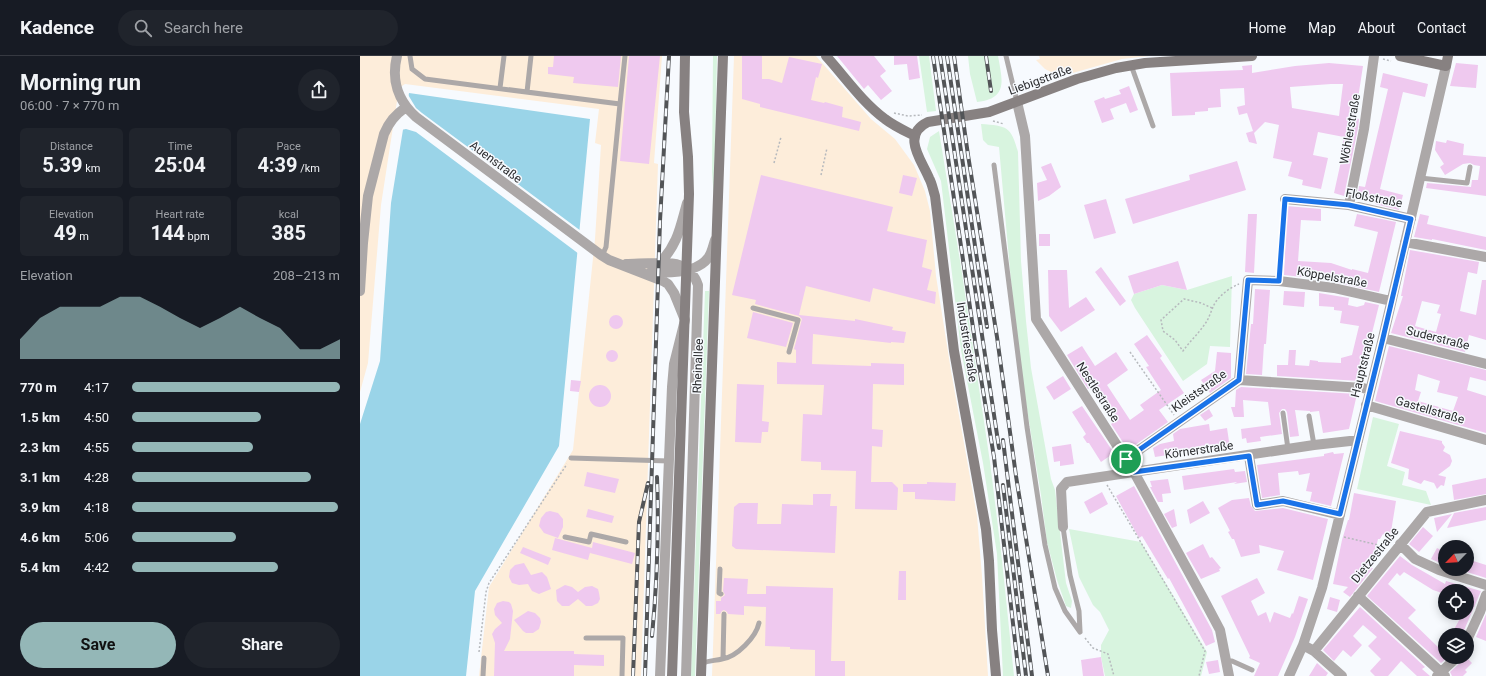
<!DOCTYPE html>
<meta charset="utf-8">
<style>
:root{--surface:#171b24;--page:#20242c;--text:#f1f3f6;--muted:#9ea1a6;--line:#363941;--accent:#94b7b7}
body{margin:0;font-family:Roboto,sans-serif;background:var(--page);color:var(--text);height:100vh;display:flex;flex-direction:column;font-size:15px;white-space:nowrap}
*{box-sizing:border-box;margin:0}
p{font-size:13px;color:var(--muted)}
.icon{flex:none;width:22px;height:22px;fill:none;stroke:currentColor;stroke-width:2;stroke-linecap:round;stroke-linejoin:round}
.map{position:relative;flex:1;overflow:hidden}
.side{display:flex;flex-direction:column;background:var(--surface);width:360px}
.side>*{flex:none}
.needle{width:26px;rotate:245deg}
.buttons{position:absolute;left:1078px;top:484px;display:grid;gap:8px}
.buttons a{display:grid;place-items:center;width:36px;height:36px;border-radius:50%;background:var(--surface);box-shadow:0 2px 10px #0003;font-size:20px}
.pin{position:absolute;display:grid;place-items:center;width:34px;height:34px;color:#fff;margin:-17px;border:2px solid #fff;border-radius:50%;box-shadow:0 1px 4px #0007}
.round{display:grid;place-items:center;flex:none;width:42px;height:42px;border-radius:21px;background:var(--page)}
.headline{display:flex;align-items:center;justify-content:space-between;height:68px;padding:0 20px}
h1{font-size:22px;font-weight:700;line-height:30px}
.figures{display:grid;grid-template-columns:repeat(3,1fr);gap:6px;height:68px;padding:4px 20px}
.figures div{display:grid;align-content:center;border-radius:6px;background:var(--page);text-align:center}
.figures b{font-size:20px;font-weight:700}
.figures small{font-size:11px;font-weight:400}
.figures p{font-size:11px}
.chart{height:112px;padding:8px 20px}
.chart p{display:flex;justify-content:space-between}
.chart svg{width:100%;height:72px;margin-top:4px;fill:var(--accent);opacity:.7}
.action{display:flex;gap:8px;margin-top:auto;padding:8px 20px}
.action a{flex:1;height:46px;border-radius:24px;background:var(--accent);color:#111;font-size:16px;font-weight:700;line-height:46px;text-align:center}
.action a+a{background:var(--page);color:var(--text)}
ul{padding:0 20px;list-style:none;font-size:13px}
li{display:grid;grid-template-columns:64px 48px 1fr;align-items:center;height:30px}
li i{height:10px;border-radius:5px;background:var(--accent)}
header{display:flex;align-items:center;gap:24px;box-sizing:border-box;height:56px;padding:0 20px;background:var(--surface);border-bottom:1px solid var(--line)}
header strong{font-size:19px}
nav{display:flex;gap:22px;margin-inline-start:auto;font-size:14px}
.search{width:280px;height:36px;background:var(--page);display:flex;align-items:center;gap:10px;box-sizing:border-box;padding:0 14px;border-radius:22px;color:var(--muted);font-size:15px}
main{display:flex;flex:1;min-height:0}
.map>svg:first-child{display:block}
.industrial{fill:#fdedda}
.green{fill:#d8f4df}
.water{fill:#9ad4e8}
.pier{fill:#f7fafe}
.building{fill:#efc9ef;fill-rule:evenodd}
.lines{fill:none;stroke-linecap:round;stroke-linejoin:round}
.path{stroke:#b6b9bd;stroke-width:1.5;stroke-dasharray:2 2;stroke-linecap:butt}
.lane{stroke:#aca8a8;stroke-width:5}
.street{stroke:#aca8a8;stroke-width:10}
.secondary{stroke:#878181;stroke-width:10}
.rail-casing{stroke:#525457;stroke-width:4}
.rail{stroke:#f7fafe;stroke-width:2.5;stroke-dasharray:8;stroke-linecap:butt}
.route-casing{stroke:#fff;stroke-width:8}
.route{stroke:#1a73e8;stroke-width:5}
.labels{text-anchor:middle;stroke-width:3;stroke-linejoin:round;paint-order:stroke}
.street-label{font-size:12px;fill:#2b2c2f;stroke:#f7fafe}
</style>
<header>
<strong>Kadence</strong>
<div class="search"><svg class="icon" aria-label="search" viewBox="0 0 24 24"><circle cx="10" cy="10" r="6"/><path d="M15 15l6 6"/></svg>Search here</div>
<nav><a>Home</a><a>Map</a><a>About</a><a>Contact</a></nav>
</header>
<main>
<section class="side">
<div class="headline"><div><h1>Morning run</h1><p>06:00 · 7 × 770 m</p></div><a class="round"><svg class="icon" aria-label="share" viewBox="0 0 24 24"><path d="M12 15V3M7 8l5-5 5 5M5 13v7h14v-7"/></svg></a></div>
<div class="figures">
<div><p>Distance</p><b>5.39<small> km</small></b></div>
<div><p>Time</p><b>25:04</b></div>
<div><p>Pace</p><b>4:39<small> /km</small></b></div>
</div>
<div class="figures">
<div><p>Elevation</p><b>49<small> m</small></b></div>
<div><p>Heart rate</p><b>144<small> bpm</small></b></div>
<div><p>kcal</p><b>385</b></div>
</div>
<div class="chart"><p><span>Elevation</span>208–213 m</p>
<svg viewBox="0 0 160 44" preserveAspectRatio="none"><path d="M0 44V32L10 19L20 12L30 12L40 12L50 6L60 6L70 12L80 19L90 25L100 19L110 12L120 19L130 25L140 38L150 38L160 32V44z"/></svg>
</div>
<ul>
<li><b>770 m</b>4:17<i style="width:100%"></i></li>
<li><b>1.5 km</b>4:50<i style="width:62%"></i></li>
<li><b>2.3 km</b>4:55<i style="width:58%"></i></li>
<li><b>3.1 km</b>4:28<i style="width:86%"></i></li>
<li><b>3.9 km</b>4:18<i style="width:99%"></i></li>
<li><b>4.6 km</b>5:06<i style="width:50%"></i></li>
<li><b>5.4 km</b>4:42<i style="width:70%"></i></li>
</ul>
<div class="action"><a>Save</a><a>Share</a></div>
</section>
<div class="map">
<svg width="1126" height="620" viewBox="0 0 1126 620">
<rect width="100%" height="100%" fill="#f7fafe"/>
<path class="industrial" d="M0,0H302L294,107L298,108L281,620H119L129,531L213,394L235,183L241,89L235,87L239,53L45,28L39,32L21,149L8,307L0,336Z
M374,0H456L511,63L535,83L554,109L565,135L570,155L576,220L591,315L617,460L622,520L628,620H352Z
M679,0H789L762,3L702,20L695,18L685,13L676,4L680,3Z"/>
<path class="green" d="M353,0H357L354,144L352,116Z
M559,0H569L576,55L567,56Z
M608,0H638C642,23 649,43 617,46L610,18Z
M621,68C647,70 651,70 658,96L661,205L666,265L671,312L691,423L695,434L706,527L712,545L711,552L706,550L697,524L687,486L681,439L657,292L639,91L628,89L623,84Z
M579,75L601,211L630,406L641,495L654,620H643L637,498L623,407L601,294L581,125L567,93L570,81Z
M872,220L870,291L850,290L847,308L823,325L775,252L771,244L774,238L802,229L827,234Z
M345,235H349L335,620H331Z
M1013,361L1039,368L1027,410L1045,416L1042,429L1066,435L1071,449L997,433Z
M709,473L781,486L847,596L841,620H745L741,601V589L749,574L740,556L733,549L719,521Z"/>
<path class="water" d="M49,37L230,63L199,390L115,535L106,620H0V368L20,305L31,147Z"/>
<path class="pier" d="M47,37L56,52L62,57L221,175L219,198L56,76L46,73L41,74Z"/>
<path class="building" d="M194,0H261L258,31L213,27L214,21L188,18V11H193Z
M269,0H300L289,108L260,105Z
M382,0H402V23H409L422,27L429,1L462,8L458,22L456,21L451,44L464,47L465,46L483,51L482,61L501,66L499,75L400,51V48L382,43Z
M477,0H514L526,15L520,20L532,35L521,44L508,29L504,33Z
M534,0H557L560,22L549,24L547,8L534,9Z
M969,7L1003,10L995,62L999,63L998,72L984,140L974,137L983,96L981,95L984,81L958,76L953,99L968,102L961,133L942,129L943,124L928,120L932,106L913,102L919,69L905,66L894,77L897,88L889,86L886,77L893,75L887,57L879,59L877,51L885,49L884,32L860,33L861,51L848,52V55L835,56V59L812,60L810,17L883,14L882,10L892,9V17L935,10ZM971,28H983L979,60L932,52L930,31Z
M1096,7L1118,9L1116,32L1090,30Z
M1023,17L1068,28L1065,41L1043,36L1020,133L1043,139L1039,154L1015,148V147L997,142L999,130L1005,131L1028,33L1020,31Z
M769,30L778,54L770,57L766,47L750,53L754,63L742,67L734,45L744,41L745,43L761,38L759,34Z
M1087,84L1104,88L1103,99L1126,101V140L1066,132L1067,127L1111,131L1112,124H1118L1120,110L1114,109L1110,107L1103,108L1085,119L1080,111L1084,108L1075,94L1076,85L1086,87Z
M877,105L886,134L773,168L765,143L830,124L829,119Z
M691,107L701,131L689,140L678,145L677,127L687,124L681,111Z
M401,119L533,151L527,175L567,184L562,211L572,214L567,234L576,236L575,248L513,232L510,246L446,230L439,259L495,265V263L533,271L532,274L546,276L544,287L531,286V287L453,278L452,308L511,310V307L544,308V329L513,328L512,373L523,374L522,391L512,390L511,426H532L538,432L537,454L495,453L496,415L461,414V406L441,405L443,358L462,359L464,329L417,328V306L436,307V294L434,293L442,263L439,260L395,248L396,244L372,239Z
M543,119L557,122L552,140L539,137Z
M746,143L756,177L734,183L724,149Z
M927,150L961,153V165L941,164L938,205L971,207L992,214V213L1008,217L1018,176L994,170L997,158L1036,166L1019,236L960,223L924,219Z
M888,158H897L894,217L885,216Z
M1060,158L1069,160L1067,168L1126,181V194L1072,183V184L1054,181Z
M679,178H690V190H679Z
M1050,194L1119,206L1117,218L1108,216L1100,255L1116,259L1122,224H1126V284L1109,279L1105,296L1031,277L1043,240H1041ZM1062,245L1080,249L1077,257L1081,258L1076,276L1055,270Z
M818,205L827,234L802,229L774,238L768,220Z
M741,211L766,245L760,250L735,216Z
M688,214H707L709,252L726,241L735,254L701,276L689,260Z
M895,233L910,234L906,288H904L902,319L886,318L891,268H893Z
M924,235L945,236L944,251L923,249Z
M959,237L989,242L988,249L997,251L1004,249L1005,246L1019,249L1000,325L917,320V309H928L929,294H936L935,309L949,310L950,304L958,305V306L981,307V302L992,299L999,270L980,267L982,255L974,254V251L959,250Z
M393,256L433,267L426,291L387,282Z
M249 266a7 7 0 1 1 14 0a7 7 0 1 1-14 0Z
M787,279L802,300L800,302L824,337L799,354L808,366L768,394L751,368L758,363L735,328L728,333L707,299L722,290L735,310L756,296L768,314L747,329L770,364L784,354L780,349L801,334L786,311L789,310L774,288Z
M1029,290L1126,314V325L1110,321L1107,334L1126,340V377L1015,345ZM1058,318L1080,325L1077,336L1098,341L1093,355L1058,345L1061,336L1055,334Z
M246 300a6 6 0 1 1 12 0a6 6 0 1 1-12 0Z
M857,296L871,297V322L850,337L841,324L855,315Z
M703,320L711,333L694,344L686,331Z
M211,324L221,325L219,336L210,335Z
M377,328L404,329L402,365L409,366L408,376H402L401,387L375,386Z
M229 340a11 11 0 1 1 22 0a11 11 0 1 1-22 0Z
M881,331L997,338L989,373L963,377L959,355L950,356V355L935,354L939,380L930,381L927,356L925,353H922L919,357L922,378L900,381L901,385L887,387L886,382L882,383L881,373L911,369L908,346L883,344L884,361H874L871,351H875L876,334Z
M722,350L754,397L741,406L729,387H727L723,381L726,378L712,356Z
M849,353L853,360L845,365L840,359Z
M849,368L850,375L867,372L870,392L854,395L853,390L833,395L795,401L793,392L800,388L814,385L813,378L820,373Z
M1040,375L1082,385V387L1085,391L1083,395L1090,399L1092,405L1090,410L1078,419L1086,421L1084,430L1081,429L1077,433L1074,427L1064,424L1061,428L1048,423L1049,413L1031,407Z
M711,388L714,408L700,410V405L694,406L692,391Z
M973,396L974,398L984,397L971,450L950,445L952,436L946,435L950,417L939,419L938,415L918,417L920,439L902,442L897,409L964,400V398Z
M874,413L875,416L885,415L887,426L874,428L877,426L824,434L822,420Z
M227,416L259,423L255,437L224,430Z
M1126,422V438L1094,444L1092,429Z
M808,423L811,437L802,438L803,446H798L790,431H792L790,425Z
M567,426L596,427L595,445L555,443V436H543V428H567Z
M774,430L852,574L855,586L846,590L809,522L808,523L782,480L779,482L756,440Z
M742,436L748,448L730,458L724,446Z
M994,437L1036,445L1030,482L1023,478L1020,483H1018L1011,512H1013L990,541L983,536L988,531L973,528L982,484L988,464H989Z
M453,438H471L470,450H477L475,497L376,493L372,490L374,451L379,447H398L397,468H421L422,448L453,449Z
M889,442L891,450L895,455L923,452L968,463L953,524L917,514L924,495L899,489L900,497L881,501L874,483H872L868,476L870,475L858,452L872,444Z
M843,445L850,457L830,468L827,454Z
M1126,451V464L1087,472L1094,457Z
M228,453L254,460L252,467L226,461Z
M814,453L817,470L812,472L804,458Z
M190,455L198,457L203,463V471L198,482L184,477L179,470L181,462L186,456Z
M1092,458L1077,476L1074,462Z
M1063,471L1073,480L1059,496L1049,488Z
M195,482L232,492L233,486L275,497L272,508L230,497L231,493L228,504L192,494Z
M843,488L850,502L852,501L861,512L859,513L860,515L841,523L826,497Z
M163,491L191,502L188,509L160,497Z
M1077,492L1085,496V509L1071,503Z
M1040,500L1052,509L1085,528L1086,525L1121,535L1102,579H1091L1103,557H1107V535H1085V538L1073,534L1044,516L1040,520L1037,517L1028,528L1056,554L1048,562L1080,593L1085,588V601H1088L1081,607L1007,540Z
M1107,503L1126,509V522L1107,516Z
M164,507L171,519L182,516L187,521L191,533L179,538L172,535L168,528L159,529L152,527L149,521L150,514L155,509Z
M539,515H546V544H538Z
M364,522L388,523L387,538H406V530L473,532L471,605H485V620H455V594L430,593V591L405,590L406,551L384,550V559L368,558L367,556L364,554L362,555L360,558H356V545H361V542L365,539L363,535Z
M897,522L905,537L891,545L898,560L906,556L910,567L914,556L930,562L932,557L933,558L939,540L948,543L935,581L918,620H894L900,607L889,602L890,600L861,540Z
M205,529L212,531L218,536L225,531L232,530L238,533L239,537L240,543L238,547L232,550H226L218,543L209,550H202L197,545L196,534Z
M970,541L980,544L977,556L967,553Z
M143,545L149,546L151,548L153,555L150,583L144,595H214V598L244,599V610L214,609V620H134L135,587L132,578L135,573L142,567L135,559L134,553L137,547Z
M1000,551L1065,611L1062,613L1070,620H1057L1041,605L1028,620H1015L1010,615L1021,603L1008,590L1017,581L1003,569L993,580L1002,589L991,601L983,594L974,605L963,594Z
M168,555L175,557L180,562L181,566L179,573L173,577H166L163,575L154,564Z
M1126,558V585L1116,581Z
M741,601L744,620H723L721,604Z
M1103,601H1106L1112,607L1105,614L1107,616L1103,620H1092L1090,616L1101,606Z
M858,604L860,616L849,618L846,606Z
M957,607L968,617L966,620H949Z"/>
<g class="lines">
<path class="path" d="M1023,3L1031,5
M534,57L548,60L562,59
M633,65L644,68
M414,107L421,81
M461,119L467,92
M920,215L924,153
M852,252L841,247L824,243L801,264L803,275L815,284L823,295C830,285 840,276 847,265C849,261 851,256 853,251C857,241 869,232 879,228
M770,296L814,359
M747,429L845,595L839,620
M984,481L1027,491
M725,582L733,592L748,598L754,620
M119,596L126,536L129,527L207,408"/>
<path class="lane" d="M50,0L52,13L65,23L260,48L265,0
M646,0L657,46
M771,9L793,70
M140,32L144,0
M167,36L171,0
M634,109L667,371L685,489L695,532L705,555L720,576
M1060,122L1107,127L1110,111
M242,200L246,191L260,48
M393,252L438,264L429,296
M923,357L928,393
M949,360L954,389
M211,402L309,405
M703,471L710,519L719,555L720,575
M205,481L229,486L231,478L266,486
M360,513L359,537L361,538
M226,582H263L262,620
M363,603L364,558
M866,605H872L892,614
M341,608C349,604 354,605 362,603C377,601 396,581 399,567
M123,620L124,602"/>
<path class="street" d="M37,0C31,24 38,45 56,61L241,199L249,204L303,225L308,228L314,237L325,264L314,308L312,331L300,620
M657,46L665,80L676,263L774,416L843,542L860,574L869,620
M925,143L989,149L1051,163
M989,149L1004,73L1014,0
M1045,186L1126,201
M266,208C278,208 310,205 319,209C328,212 335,220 338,229L326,620
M299,208C318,188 320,172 327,147
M291,216C307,217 337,217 348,202C352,197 353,190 355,184
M0,235L3,187L8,140L24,78C29,66 35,59 46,51
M1023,282L1126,308
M879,324L888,224L919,225L974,232L1031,245
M1006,349L1126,384
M889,400L897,449L923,445L980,459
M766,403L879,324L1003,332L1010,334
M703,471L701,433L707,426L954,389L990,385H998
M1040,488L1055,503L1079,514L1126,529
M998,540L1085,620
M1107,584L1120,556L1126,539
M943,589L954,595L1067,456L1126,444
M954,595L982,620
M929,620L943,589L962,532L1023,282L1086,10
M1077,620L1097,601"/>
<path class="secondary" d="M466,0C485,21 502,46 525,63C534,70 545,75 555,80
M1040,0L1086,10L1088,0
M312,620L329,138L328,101L324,56L325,0
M341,620L363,0
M636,620L632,574L629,505L626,473L594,295L575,140C573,134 572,127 569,122C561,103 541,79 568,66L629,56L717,23L756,12L785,7L892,0"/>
<defs>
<path id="rail" d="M573,0L616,292L634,401L659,620
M580,0L639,392
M587,0L627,271
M594,0L608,99L637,281L656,420L688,620
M626,0L631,35
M643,384L672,620
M643,429L666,620
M292,580C297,528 299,473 297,421
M273,620L279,466L288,427
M285,620L300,165L309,0"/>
</defs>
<use href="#rail" class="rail-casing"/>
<use href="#rail" class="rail"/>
</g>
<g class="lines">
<defs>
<path id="route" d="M925,143L989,149L1051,163L1023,282L980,458L923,445L897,449L889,400L774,416L766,403L879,324L888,224L919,225Z"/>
</defs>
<use href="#route" class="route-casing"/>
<use href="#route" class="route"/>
</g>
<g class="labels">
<g class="street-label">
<text transform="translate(680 24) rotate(-20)" y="4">Liebigstraße</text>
<text transform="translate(990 73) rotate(-80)" y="4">Wöhlerstraße</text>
<text transform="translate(136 106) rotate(37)" y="4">Auenstraße</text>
<text transform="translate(1014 142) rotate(11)" y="4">Floßstraße</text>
<text transform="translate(972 221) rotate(10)" y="4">Köppelstraße</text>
<text transform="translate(1078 282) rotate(14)" y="4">Suderstraße</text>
<text transform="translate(607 286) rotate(81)" y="4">Industriestraße</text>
<text transform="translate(1003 309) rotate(-76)" y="4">Hauptstraße</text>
<text transform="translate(338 310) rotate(-88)" y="4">Rheinallee</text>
<text transform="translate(839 335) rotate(-35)" y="4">Kleiststraße</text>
<text transform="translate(738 336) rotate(57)" y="4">Nestlestraße</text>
<text transform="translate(1070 354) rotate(16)" y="4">Gastellstraße</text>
<text transform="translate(839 394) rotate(-8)" y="4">Körnerstraße</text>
<text transform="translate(1015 499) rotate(-51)" y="4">Dietzestraße</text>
</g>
</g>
</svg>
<div class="buttons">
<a><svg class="needle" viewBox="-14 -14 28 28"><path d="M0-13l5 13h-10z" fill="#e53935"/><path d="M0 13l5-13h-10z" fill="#9ea1a6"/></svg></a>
<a><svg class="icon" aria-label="locate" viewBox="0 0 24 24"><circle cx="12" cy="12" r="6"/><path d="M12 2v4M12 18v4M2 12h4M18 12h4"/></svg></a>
<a><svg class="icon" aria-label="layers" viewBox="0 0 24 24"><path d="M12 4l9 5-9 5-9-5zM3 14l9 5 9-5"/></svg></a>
</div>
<div class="pin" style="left:766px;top:403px;background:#1e9e55"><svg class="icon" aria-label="arrive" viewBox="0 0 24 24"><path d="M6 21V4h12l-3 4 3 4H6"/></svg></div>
</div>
</main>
